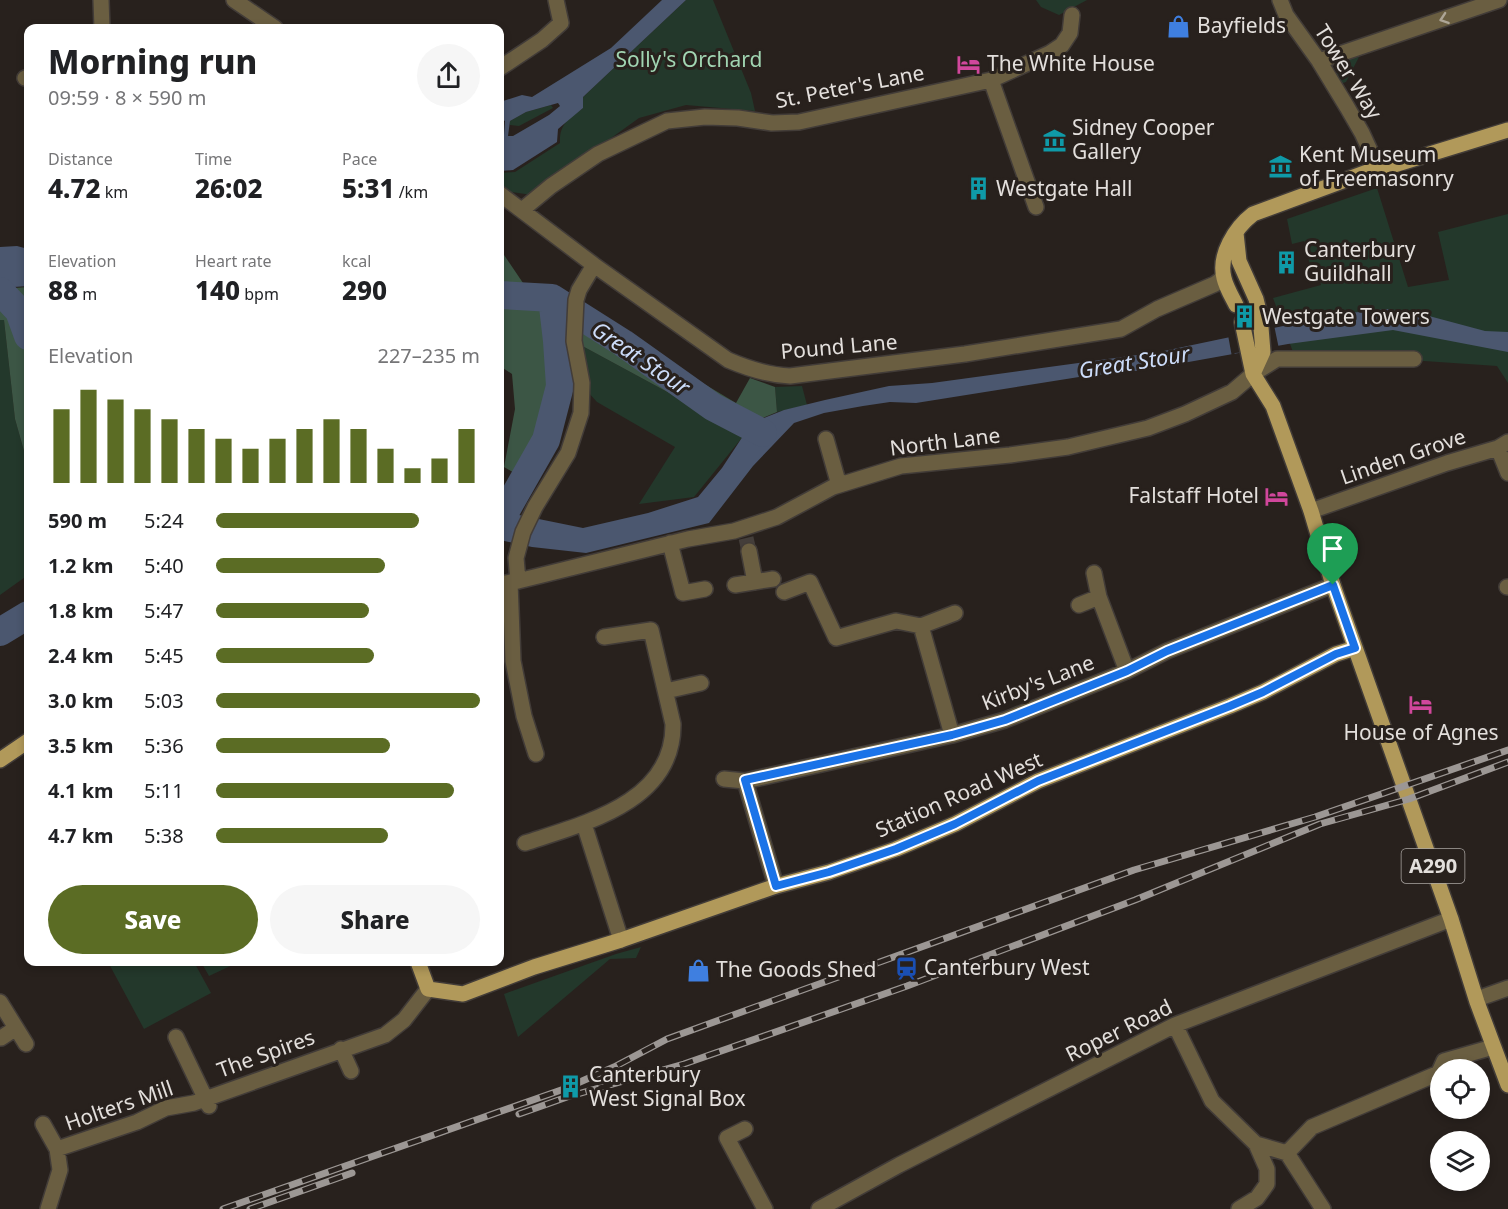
<!DOCTYPE html>
<meta charset="utf-8">
<style>
:root{--surface:#fff;--page:#f6f6f6;--text:#202124;--muted:#757577;--accent:#5b6c24}
body{margin:0;font-family:"Noto Sans",sans-serif;background:var(--page);color:var(--text);height:100vh;display:flex;flex-direction:column;font-size:22px;white-space:nowrap}
*{box-sizing:border-box;margin:0}
p{font-size:20px;color:var(--muted)}
.icon{flex:none;width:33px;height:33px;fill:none;stroke:currentColor;stroke-width:2;stroke-linecap:round;stroke-linejoin:round}
.map{position:relative;flex:1;overflow:hidden}
.side{position:absolute;left:24px;top:24px;width:480px;height:942px;display:flex;flex-direction:column;background:var(--surface);border-radius:12px;box-shadow:0 3px 9px #0003}
.side>*{flex:none}
.fabs{position:absolute;left:1430px;top:1059px;display:grid;gap:12px}
.fabs a{display:grid;place-items:center;width:60px;height:60px;border-radius:50%;background:var(--surface);box-shadow:0 3px 9px #0003;font-size:30px}
.pin{position:absolute;display:grid;place-items:center;width:51px;height:51px;color:#fff;margin:-62px -26px;border-radius:50% 50% 50% 0;rotate:-45deg;box-shadow:0 0 6px #0007}
.pin .icon{rotate:45deg}
.round{display:grid;place-items:center;flex:none;width:63px;height:63px;border-radius:32px;background:var(--page)}
.head{display:flex;align-items:center;justify-content:space-between;height:102px;padding:0 24px}
h1{font-size:33px;font-weight:800;line-height:45px}
.figures{display:grid;grid-template-columns:repeat(3,1fr);gap:9px;height:102px;padding:6px 24px}
.figures div{display:grid;align-content:center}
.figures b{font-size:26px;font-weight:800}
.figures small{font-size:16px;font-weight:400}
.figures p{font-size:16px}
.chart{height:168px;padding:12px 24px}
.chart p{display:flex;justify-content:space-between}
.chart svg{width:100%;height:108px;margin-top:6px;stroke:var(--accent);stroke-width:6}
.action{display:flex;gap:12px;margin-top:auto;padding:12px 24px}
.action a{flex:1;height:69px;border-radius:36px;background:var(--accent);color:#fff;font-size:24px;font-weight:800;line-height:69px;text-align:center}
.action a+a{background:var(--page);color:var(--text)}
ul{padding:0 24px;list-style:none;font-size:20px}
li{display:grid;grid-template-columns:96px 72px 1fr;align-items:center;height:45px}
li i{height:15px;border-radius:8px;background:var(--accent)}
.map>svg:first-child{display:block}
.green{fill:#23382b}
.forest{fill:#3c5645}
.water{fill:#4b576f;fill-rule:evenodd}
.pier{fill:#28211d}
.lines{fill:none;stroke-linecap:round;stroke-linejoin:round}
.river{stroke:#4b576f;stroke-width:28}
.minor-tunnel{stroke:#443e3a;stroke-width:15;stroke-dasharray:15 8;stroke-linecap:butt}
.minor-casing{stroke:#423c38;stroke-width:18}
.major-casing{stroke:#423c38;stroke-width:18}
.minor{stroke:#6a5e41;stroke-width:15}
.major{stroke:#b1995a;stroke-width:15}
.rail-casing{stroke:#9c9794;stroke-width:7}
.rail{stroke:#28211d;stroke-width:4.5;stroke-dasharray:14;stroke-linecap:butt}
.oneway{stroke:#ada596}
.route-casing{stroke:#fff;stroke-width:12}
.route{stroke:#1a73e8;stroke-width:8}
.labels{text-anchor:middle;stroke-width:6;stroke-linejoin:round;paint-order:stroke}
.shield{fill:#28211d;stroke:#aba6a3;stroke-width:1.5}
.shield-label{font-size:20px;font-weight:bold;fill:#e3dfdc}
.poi-label{font-size:21px;fill:#e3dfdc;stroke:#28211d;text-anchor:start}
.park-label{font-size:21px;fill:#a1d5b2;stroke:#28211d}
.street-label{font-size:21px;fill:#e3dfdc;stroke:#28211d}
.water-label{font-size:22px;font-style:italic;fill:#ccdcf9;stroke:#28211d}
</style>
<div class="map">
<svg width="1508" height="1209" viewBox="0 0 1508 1209">
<rect width="100%" height="100%" fill="#28211d"/>
<path class="green" d="M686,0H713L751,93L755,111L686,105L639,118L532,195L505,191L500,187V173L515,172L560,143C559,124 569,119 583,108V97Z
M1036,0H1087L1059,15L1041,7Z
M1359,57L1346,82L1340,84C1332,61 1339,61 1359,57Z
M551,105L553,108L519,126L510,125V121L526,112Z
M1377,188L1408,287L1449,280L1438,232L1508,214V383L1497,366L1293,352L1273,298L1321,285L1318,272L1312,273L1304,241L1292,244L1287,219Z
M0,320H4L15,419L28,465V575L0,595Z
M575,342L745,434L694,497L639,504L675,447L597,402L587,391Z
M802,386L807,405L777,412L775,387Z
M641,947L636,958L610,959L518,1037L504,994L616,954Z
M108,962H194L211,993L144,1029Z
M201,962H239L209,976Z"/>
<path class="forest" d="M500,249L546,317L554,365L552,399L542,439L521,477L504,467L515,409L512,374L500,366Z
M28,287V465L15,419L4,320H0V289Z
M576,307L736,403L750,378L775,387L777,412L760,419L745,434L575,342Z"/>
<path class="water" d="M662,0H686L583,97V108L558,129L557,142L513,170L500,171V134L504,135L505,121L500,118V102L522,95L532,97L611,48ZM558,103L560,106L549,115L513,136H508L510,121L526,112Z
M17,246L28,249V286L0,288V247Z
M1387,309L1429,316L1485,331L1508,332V352L1393,330L1288,344L1144,370L1079,377L916,403L890,402L863,406L824,413L794,423L753,466L709,523L586,553L532,547L500,540V511L583,528L648,513L698,497L722,468L743,436L759,420L784,410L825,400L889,386L932,383L1159,352L1340,314Z"/>
<path class="pier" d="M1274,325L1279,349L1235,353L1232,357L1228,335Z"/>
<g class="lines">
<path class="river" d="M0,291L19,311L28,336
M500,295L552,298L623,343L713,407L763,433
M500,521L546,440L560,386L557,341L552,298
M0,632L28,615"/>
<path class="minor-tunnel" d="M746,538L749,551"/>
<defs>
<path id="minor" d="M101,0L102,28
M234,0L275,28
M1280,0L1286,15L1319,61L1347,107L1362,133L1378,168
M1319,61L1499,0
M500,68L542,40L561,23L556,0
M25,78L28,77
M991,80L1036,207
M500,194L594,265L728,360C749,369 768,375 790,376L965,354L1121,329L1157,309L1215,284L1223,278
M522,210L551,186L598,154L667,121L705,117L738,118L772,123L799,122L991,80L1050,53L1062,45L1070,33L1072,15
M826,439L837,478L841,484
M1498,448L1508,473
M1311,511L1447,463L1498,448L1508,442
M670,543L683,593L705,589
M749,551L755,582
M1094,573L1099,597L1127,671
M518,581L516,558L523,532L535,507L568,453L581,413L582,383L574,341L576,300L579,290L594,265
M510,582L513,661L524,716L536,754
M500,584L518,581L688,539L734,531L777,517L833,487L901,466L1010,455L1068,447L1148,428L1185,414L1232,392L1253,374L1277,359H1414
M735,585L773,579
M1507,587H1508
M784,592L810,582L836,638L896,621L921,626L952,735
M1079,605L1099,597
M921,626L955,613
M666,691L701,683
M724,779L745,781L952,735L1005,720L1127,671L1167,651L1333,585
M745,781L776,886
M584,824L621,940
M525,843C586,823 674,802 673,724L651,630L604,637
M1477,999L1508,988
M0,1002L26,1044
M1175,1025L1212,1101L1256,1144L1267,1169V1184L1257,1198L1239,1209
M176,1037L209,1106
M1,1038L16,1028
M341,1049L351,1071
M1440,1070L1444,1061L1493,1047
M43,1124L57,1149L137,1122L166,1108L194,1103L385,1035L404,1020L428,989
M745,1129L727,1138L765,1209
M1256,1144L1287,1153L1323,1209
M1287,1153L1312,1127L1439,1073L1440,1070
M48,1209L60,1170L57,1149
M819,1209L899,1165L1175,1025L1451,919"/>
<path id="major" d="M1236,233L1239,261L1256,299L1260,315L1263,352L1253,374
M1236,305C1232,297 1226,287 1224,278C1218,255 1235,228 1253,214L1378,168L1394,165L1508,130
M1242,322L1253,374L1273,406L1311,511L1333,585L1451,919L1477,1002L1508,1085
M0,760L28,741
M418,962L428,989L463,994L534,967L621,940L776,886L829,872L896,849L955,824L1038,781L1230,706L1263,692L1336,654L1355,648"/>
</defs>
<use href="#minor" class="minor-casing"/>
<use href="#major" class="major-casing"/>
<use href="#minor" class="minor"/>
<use href="#major" class="major"/>
<defs>
<path id="rail" d="M519,1114L567,1097L684,1064L907,986L1135,900L1320,824L1409,799L1508,762
M223,1209L564,1089L614,1067L667,1039L1134,870L1315,817L1508,750
M250,1209L352,1173"/>
</defs>
<use href="#rail" class="rail-casing"/>
<use href="#rail" class="rail"/>
</g>
<defs><path id="oneway-chevron" d="M-2-3.5L2.5 0L-2 3.5" fill="none" stroke-width="1.6" stroke-linecap="round" stroke-linejoin="round" transform="scale(1.5)"/></defs>
<use class="oneway" href="#oneway-chevron" transform="translate(1444 19) rotate(161)"/>
<g class="lines">
<defs>
<path id="route" d="M1333,585L1355,648L1336,654L1263,692L1230,706L1038,781L955,824L896,849L829,872L776,886L745,780L952,735L1005,720L1127,671L1167,651Z"/>
</defs>
<use href="#route" class="route-casing"/>
<use href="#route" class="route"/>
</g>
<defs>
<symbol id="shop-bare" viewBox="-9 -9 18 18"><path d="M-5-2.5h2.3a2.7 3.5 0 0 1 5.4 0H5L5.5 6h-11ZM-1.5-2.5h3a1.5 2.3 0 0 0-3 0Z" fill="#3f7fe0" stroke="#28211d" stroke-width="2.5" paint-order="stroke"/></symbol>
<symbol id="hotel-bare" viewBox="-9 -9 18 18"><path d="M-6-4.5h1.5V1H6V5H4.5V3h-9V5H-6ZM-4 0a1.8 1.8 0 1 1 3.6 0ZM.5 0V-2.5h3Q6-2.5 6 0Z" fill="#d1479c" stroke="#28211d" stroke-width="2.5" paint-order="stroke"/></symbol>
<symbol id="museum-bare" viewBox="-9 -9 18 18"><path d="M0-6L6-3V-2H-6V-3ZM-5-1h2V3h-2ZM-1-1h2V3h-2ZM3-1h2V3H3ZM-6 4H6V6H-6Z" fill="#0f9aa8" stroke="#28211d" stroke-width="2.5" paint-order="stroke"/></symbol>
<symbol id="building-bare" viewBox="-9 -9 18 18"><path d="M-4-6H4V6H1V3H-1V6H-4ZM-2.5-4.3h1.7v1.8h-1.7ZM.8-4.3h1.7v1.8H.8ZM-2.5-1h1.7V.8h-1.7ZM.8-1h1.7V.8H.8Z" fill="#0f9aa8" stroke="#28211d" stroke-width="2.5" paint-order="stroke"/></symbol>
<symbol id="station-bare" viewBox="-9 -9 18 18"><path d="M-3-6H3Q5-6 5-4V2Q5 4 3 4L4.5 6H3L1.5 4h-3L-3 6H-4.5L-3 4Q-5 4-5 2V-4Q-5-6-3-6ZM-3.5-4v3h7v-3ZM-3.5 1v1.5H-2V1ZM2 1v1.5H3.5V1Z" fill="#1a4fb4" stroke="#28211d" stroke-width="2.5" paint-order="stroke"/></symbol>
</defs>
<g fill-rule="evenodd">
<use href="#shop-bare" x="1162" y="10" width="33" height="33"/>
<use href="#hotel-bare" x="952" y="48" width="33" height="33"/>
<use href="#museum-bare" x="1038" y="124" width="33" height="33"/>
<use href="#museum-bare" x="1264" y="150" width="33" height="33"/>
<use href="#building-bare" x="962" y="172" width="33" height="33"/>
<use href="#building-bare" x="1270" y="246" width="33" height="33"/>
<use href="#building-bare" x="1228" y="300" width="33" height="33"/>
<use href="#hotel-bare" x="1260" y="480" width="33" height="33"/>
<use href="#hotel-bare" x="1404" y="688" width="33" height="33"/>
<use href="#station-bare" x="890" y="952" width="33" height="33"/>
<use href="#shop-bare" x="682" y="954" width="33" height="33"/>
<use href="#building-bare" x="554" y="1070" width="33" height="33"/>
</g>
<g class="labels">
<rect class="shield" x="1401.5" y="849" width="63" height="34" rx="4.5"/>
<g class="shield-label">
<text x="1433" y="873">A290</text>
</g>
<g class="poi-label">
<text x="1197" y="33">Bayfields</text>
<text x="987" y="71">The White House</text>
<text x="1072" y="135">Sidney Cooper<tspan x="1072" dy="24">Gallery</tspan></text>
<text x="1299" y="162">Kent Museum<tspan x="1299" dy="24">of Freemasonry</tspan></text>
<text x="996" y="196">Westgate Hall</text>
<text x="1304" y="257">Canterbury<tspan x="1304" dy="24">Guildhall</tspan></text>
<text x="1262" y="324">Westgate Towers</text>
<text x="1259" y="503" text-anchor="end">Falstaff Hotel</text>
<text x="1421" y="740" text-anchor="middle">House of Agnes</text>
<text x="924" y="975">Canterbury West</text>
<text x="716" y="977">The Goods Shed</text>
<text x="589" y="1082">Canterbury<tspan x="589" dy="24">West Signal Box</tspan></text>
</g>
<g class="park-label">
<text x="689" y="67">Solly's Orchard</text>
</g>
<g class="street-label">
<text transform="translate(1348 72) rotate(58)" y="7">Tower Way</text>
<text transform="translate(850 87) rotate(-11)" y="7">St. Peter's Lane</text>
<text transform="translate(839 347) rotate(-5)" y="7">Pound Lane</text>
<text transform="translate(945 442) rotate(-7)" y="7">North Lane</text>
<text transform="translate(1403 457) rotate(-19)" y="7">Linden Grove</text>
<text transform="translate(1038 683) rotate(-21)" y="7">Kirby's Lane</text>
<text transform="translate(959 795) rotate(-24)" y="7">Station Road West</text>
<text transform="translate(1119 1031) rotate(-26)" y="7">Roper Road</text>
<text transform="translate(266 1054) rotate(-20)" y="7">The Spires</text>
<text transform="translate(119 1106) rotate(-19)" y="7">Holters Mill</text>
</g>
<g class="water-label">
<text transform="translate(641 358) rotate(34)" y="8">Great Stour</text>
<text transform="translate(1134 362) rotate(-9)" y="8">Great Stour</text>
</g>
</g>
</svg>
<div class="fabs">
<a><svg class="icon" aria-label="locate" viewBox="0 0 24 24"><circle cx="12" cy="12" r="6"/><path d="M12 2v4M12 18v4M2 12h4M18 12h4"/></svg></a>
<a><svg class="icon" aria-label="layers" viewBox="0 0 24 24"><path d="M12 4l9 5-9 5-9-5zM3 14l9 5 9-5"/></svg></a>
</div>
<div class="pin" style="left:1333px;top:585px;background:#1e9e55"><svg class="icon" aria-label="arrive" viewBox="0 0 24 24"><path d="M6 21V4h12l-3 4 3 4H6"/></svg></div>
<section class="side">
<div class="head"><div><h1>Morning run</h1><p>09:59 · 8 × 590 m</p></div><a class="round"><svg class="icon" aria-label="share" viewBox="0 0 24 24"><path d="M12 15V3M7 8l5-5 5 5M5 13v7h14v-7"/></svg></a></div>
<div class="figures">
<div><p>Distance</p><b>4.72<small> km</small></b></div>
<div><p>Time</p><b>26:02</b></div>
<div><p>Pace</p><b>5:31<small> /km</small></b></div>
</div>
<div class="figures">
<div><p>Elevation</p><b>88<small> m</small></b></div>
<div><p>Heart rate</p><b>140<small> bpm</small></b></div>
<div><p>kcal</p><b>290</b></div>
</div>
<div class="chart"><p><span>Elevation</span>227–235 m</p>
<svg viewBox="0 0 160 44" preserveAspectRatio="none"><path d="M5 44V14M15 44V6M25 44V10M35 44V14M45 44V18M55 44V22M65 44V26M75 44V30M85 44V26M95 44V22M105 44V18M115 44V22M125 44V30M135 44V38M145 44V34M155 44V22"/></svg>
</div>
<ul>
<li><b>590 m</b>5:24<i style="width:77%"></i></li>
<li><b>1.2 km</b>5:40<i style="width:64%"></i></li>
<li><b>1.8 km</b>5:47<i style="width:58%"></i></li>
<li><b>2.4 km</b>5:45<i style="width:60%"></i></li>
<li><b>3.0 km</b>5:03<i style="width:100%"></i></li>
<li><b>3.5 km</b>5:36<i style="width:66%"></i></li>
<li><b>4.1 km</b>5:11<i style="width:90%"></i></li>
<li><b>4.7 km</b>5:38<i style="width:65%"></i></li>
</ul>
<div class="action"><a>Save</a><a>Share</a></div>
</section>
</div>
